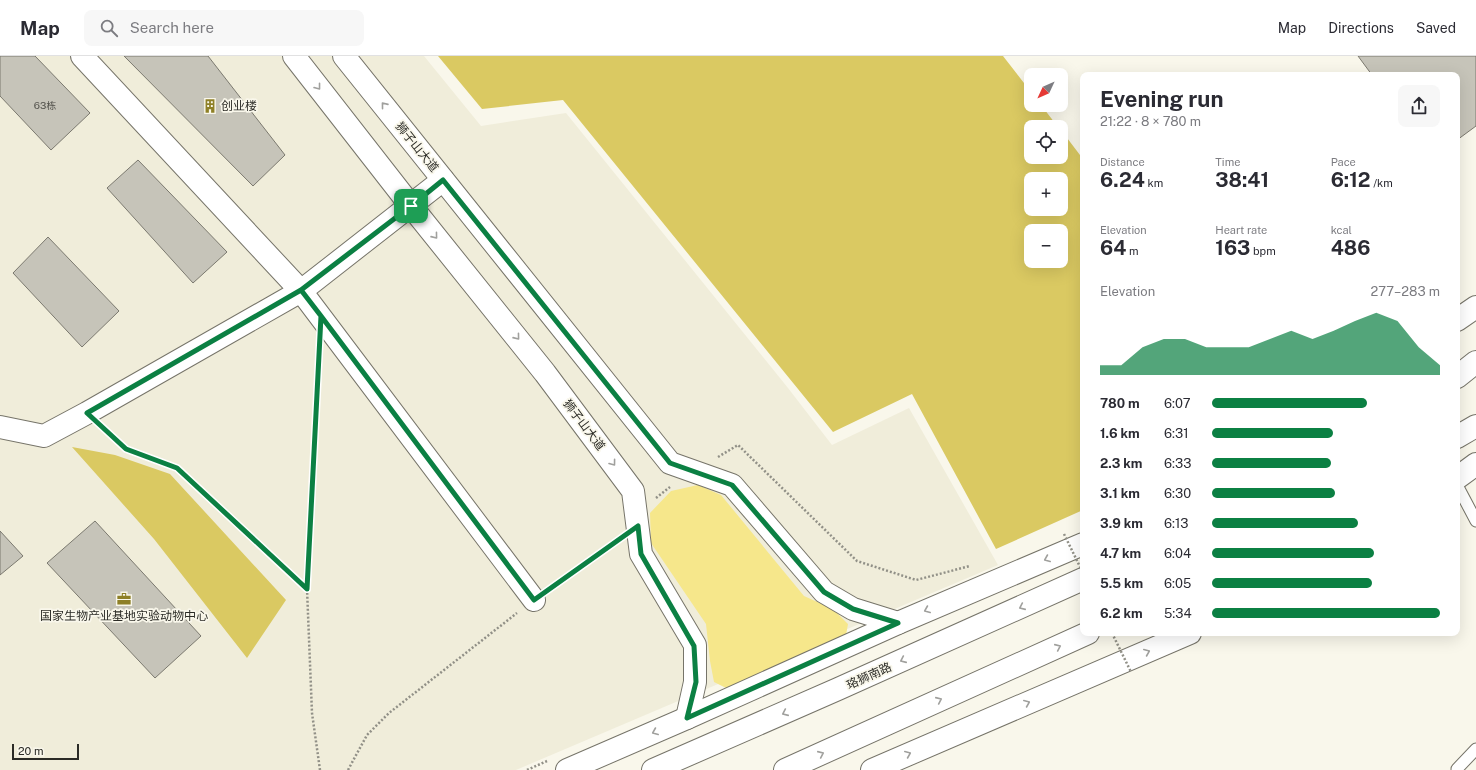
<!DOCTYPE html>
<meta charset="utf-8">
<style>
:root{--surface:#fff;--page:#f7f7f7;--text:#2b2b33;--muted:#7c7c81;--line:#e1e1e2;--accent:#0b8043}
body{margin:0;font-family:"Public Sans","Noto Sans SC",sans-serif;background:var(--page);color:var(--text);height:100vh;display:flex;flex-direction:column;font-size:15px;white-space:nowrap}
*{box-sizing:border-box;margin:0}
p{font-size:13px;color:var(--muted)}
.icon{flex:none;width:22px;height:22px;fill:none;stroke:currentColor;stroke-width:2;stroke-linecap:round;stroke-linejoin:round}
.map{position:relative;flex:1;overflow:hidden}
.drawer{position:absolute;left:1080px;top:16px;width:380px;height:564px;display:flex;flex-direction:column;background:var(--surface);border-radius:8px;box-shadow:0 4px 16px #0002}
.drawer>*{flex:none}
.needle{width:26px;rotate:226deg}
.controls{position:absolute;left:1024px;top:12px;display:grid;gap:8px}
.controls a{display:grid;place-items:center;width:44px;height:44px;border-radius:8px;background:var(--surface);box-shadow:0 4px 16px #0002;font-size:20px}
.scale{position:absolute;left:12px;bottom:10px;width:67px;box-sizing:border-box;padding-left:4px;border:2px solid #2b2b26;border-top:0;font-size:11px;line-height:14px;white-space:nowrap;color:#2b2b26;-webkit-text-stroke:3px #f9f7eb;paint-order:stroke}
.pin{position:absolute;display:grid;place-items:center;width:34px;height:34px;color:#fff;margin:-17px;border-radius:8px;box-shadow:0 2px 6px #0006}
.round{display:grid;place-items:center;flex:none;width:42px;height:42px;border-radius:8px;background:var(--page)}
.head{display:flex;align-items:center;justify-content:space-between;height:68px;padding:0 20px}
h1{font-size:22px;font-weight:700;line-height:30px}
.metrics{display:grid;grid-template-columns:repeat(3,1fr);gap:6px;height:68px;padding:4px 20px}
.metrics div{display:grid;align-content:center}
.metrics b{font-size:20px;font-weight:700}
.metrics small{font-size:11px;font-weight:400}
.metrics p{font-size:11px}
.chart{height:112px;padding:8px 20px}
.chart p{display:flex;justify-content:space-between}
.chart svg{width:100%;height:72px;margin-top:4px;fill:var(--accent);opacity:.7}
ul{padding:0 20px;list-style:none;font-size:13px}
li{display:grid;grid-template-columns:64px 48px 1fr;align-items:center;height:30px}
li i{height:10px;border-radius:5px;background:var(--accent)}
header{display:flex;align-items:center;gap:24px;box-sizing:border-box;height:56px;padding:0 20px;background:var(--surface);border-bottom:1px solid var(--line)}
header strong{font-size:19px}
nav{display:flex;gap:22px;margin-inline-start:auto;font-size:14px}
.search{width:280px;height:36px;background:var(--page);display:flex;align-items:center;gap:10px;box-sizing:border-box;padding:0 14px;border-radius:8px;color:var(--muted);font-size:15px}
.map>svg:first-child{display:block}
.built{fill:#f0edda}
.green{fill:#f6e78b}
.forest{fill:#dac962;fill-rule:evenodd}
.building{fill:#c6c4b9;stroke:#7b796f}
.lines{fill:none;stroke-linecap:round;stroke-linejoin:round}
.lane-casing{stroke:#767469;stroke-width:13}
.street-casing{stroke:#767469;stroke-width:24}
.secondary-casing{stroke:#767469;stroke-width:24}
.primary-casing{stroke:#767469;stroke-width:24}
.highway-casing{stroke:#767469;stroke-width:24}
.path{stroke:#919087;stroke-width:2.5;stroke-dasharray:2 2;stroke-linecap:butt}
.lane{stroke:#fff;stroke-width:11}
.street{stroke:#fff;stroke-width:22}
.secondary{stroke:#fff;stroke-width:22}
.primary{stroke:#fff;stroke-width:22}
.highway{stroke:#fff;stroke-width:22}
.path-bridge{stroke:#919087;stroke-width:2.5;stroke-dasharray:2 2;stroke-linecap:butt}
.oneway{stroke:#a0a09d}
.route-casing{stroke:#fff;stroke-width:8}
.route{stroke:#0b8043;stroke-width:5}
.labels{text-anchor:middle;stroke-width:3.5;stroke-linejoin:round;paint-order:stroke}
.number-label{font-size:10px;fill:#52514b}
.poi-label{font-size:12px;fill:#2b2b26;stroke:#f9f7eb;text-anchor:start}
.street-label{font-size:12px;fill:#2b2b26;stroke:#f9f7eb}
</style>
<header>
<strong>Map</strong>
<div class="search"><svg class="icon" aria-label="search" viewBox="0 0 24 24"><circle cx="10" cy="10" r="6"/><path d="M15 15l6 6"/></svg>Search here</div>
<nav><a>Map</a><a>Directions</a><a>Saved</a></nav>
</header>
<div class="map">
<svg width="1476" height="714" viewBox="0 0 1476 714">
<rect width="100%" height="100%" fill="#f9f7eb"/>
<path class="built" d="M0,0H424L481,70L566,57L788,332L832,389L909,352L998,509L516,714H0Z"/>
<path class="green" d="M698,429L721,439L804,540L833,553L848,568L845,585L730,634L714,626L710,605L706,568L651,487L650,457L671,435Z"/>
<path class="forest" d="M438,0H1003L1031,36V49H1041L1058,71H1031V101H1061V74L1083,103V454L996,493L912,338L833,376L563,44L482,53ZM1031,123H1061V153H1031ZM1031,175H1061V205H1031Z
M72,391L115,399L170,418L286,544L247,602L154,483Z"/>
<path class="building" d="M0,0H35L90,57L51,94L0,40Z
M124,0H208L285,99L253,130Z
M1358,0H1476V70L1457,84V19H1372Z
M138,104L227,196L193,227L107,132Z
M48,181L119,255L82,291L13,217Z
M95,465L201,580L155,622L47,507Z
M0,475L23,500L0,519Z"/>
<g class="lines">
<defs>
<path id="lane" d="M1457,429L1476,465
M1457,713L1476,693"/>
<path id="street" d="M82,0L301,235L534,544
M0,371L44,380L87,357L301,235L443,124"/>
<path id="secondary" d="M294,0L411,150L545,317L633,435L641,498L695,589V626L687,662
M344,0L670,407L732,429L824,536L853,553L898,567"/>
<path id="primary" d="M1457,264L1476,251
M1457,422L1476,408
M567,714L687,662L898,567L1083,488
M872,714L1190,577"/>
<path id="highway" d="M1457,321L1476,306
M1457,381L1476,370
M653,714L838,633L1083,523
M785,714L1088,577"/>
</defs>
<use href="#lane" class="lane-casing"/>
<use href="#street" class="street-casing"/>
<use href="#secondary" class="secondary-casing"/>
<use href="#primary" class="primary-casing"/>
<use href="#highway" class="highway-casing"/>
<path class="path" d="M319,297L307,533L312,657L320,714
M104,373L126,393L177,412L307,533
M718,401L738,389L857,505L916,524L970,510
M656,442L670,431
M552,531L616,486
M348,714L367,679L389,657L517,557
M527,714L547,705"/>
<use href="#lane" class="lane"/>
<use href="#street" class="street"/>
<use href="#secondary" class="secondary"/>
<use href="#primary" class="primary"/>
<use href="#highway" class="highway"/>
<path class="path-bridge" d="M1064,478L1083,517
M1112,577L1131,616"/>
</g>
<defs><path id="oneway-chevron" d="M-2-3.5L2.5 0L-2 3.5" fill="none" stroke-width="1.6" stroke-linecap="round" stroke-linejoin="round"/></defs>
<g class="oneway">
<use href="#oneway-chevron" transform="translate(318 31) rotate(52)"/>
<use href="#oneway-chevron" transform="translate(384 49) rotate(-129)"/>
<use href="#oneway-chevron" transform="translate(435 180) rotate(51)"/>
<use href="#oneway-chevron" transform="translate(517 281) rotate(51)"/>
<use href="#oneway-chevron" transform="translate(613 407) rotate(53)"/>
<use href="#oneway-chevron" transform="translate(1047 503) rotate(157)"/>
<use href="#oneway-chevron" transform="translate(1022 551) rotate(156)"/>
<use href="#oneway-chevron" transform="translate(927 554) rotate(157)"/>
<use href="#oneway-chevron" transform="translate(1058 591) rotate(-24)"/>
<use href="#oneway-chevron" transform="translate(1147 596) rotate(-23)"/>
<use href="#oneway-chevron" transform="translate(903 604) rotate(156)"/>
<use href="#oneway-chevron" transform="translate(939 644) rotate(-24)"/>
<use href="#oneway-chevron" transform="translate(1027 647) rotate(-23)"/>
<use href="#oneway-chevron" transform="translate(785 657) rotate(156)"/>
<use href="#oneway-chevron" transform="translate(655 676) rotate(157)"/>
<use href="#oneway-chevron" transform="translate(821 698) rotate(-24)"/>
<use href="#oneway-chevron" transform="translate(908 698) rotate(-23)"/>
</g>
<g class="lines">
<defs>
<path id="route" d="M411,150L301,234L321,260L307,533L177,412L126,393L87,357L301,234L321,260L534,544L638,470L641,498L694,590L696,626L687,662L898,567L853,553L824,536L732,429L670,407L443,124L411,150"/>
</defs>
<use href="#route" class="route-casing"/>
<use href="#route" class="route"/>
</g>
<defs>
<symbol id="building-bare" viewBox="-9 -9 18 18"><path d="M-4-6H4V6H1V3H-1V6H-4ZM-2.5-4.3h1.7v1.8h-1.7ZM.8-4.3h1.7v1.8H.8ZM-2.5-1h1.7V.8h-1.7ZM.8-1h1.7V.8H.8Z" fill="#8e8027" stroke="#f9f7eb" stroke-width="2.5" paint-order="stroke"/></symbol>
<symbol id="office-bare" viewBox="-9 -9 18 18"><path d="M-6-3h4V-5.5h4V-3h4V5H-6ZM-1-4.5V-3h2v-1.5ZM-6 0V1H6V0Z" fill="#8e8027" stroke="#f9f7eb" stroke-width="2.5" paint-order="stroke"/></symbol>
</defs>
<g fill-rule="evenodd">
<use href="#building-bare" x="200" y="40" width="20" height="20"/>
<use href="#office-bare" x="114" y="533" width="20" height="20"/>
</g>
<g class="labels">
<g class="number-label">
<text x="45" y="53">63栋</text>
</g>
<g class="poi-label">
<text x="221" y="54">创业楼</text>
<text x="124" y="564" text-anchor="middle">国家生物产业基地实验动物中心</text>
</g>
<g class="street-label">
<text transform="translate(417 91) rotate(51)" y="4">狮子山大道</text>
<text transform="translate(584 369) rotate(53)" y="4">狮子山大道</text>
<text transform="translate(869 620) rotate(-24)" y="4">珞狮南路</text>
</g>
</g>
</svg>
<div class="controls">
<a><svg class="needle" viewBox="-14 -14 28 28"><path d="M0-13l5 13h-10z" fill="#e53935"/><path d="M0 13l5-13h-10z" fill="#7c7c81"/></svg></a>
<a><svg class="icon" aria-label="locate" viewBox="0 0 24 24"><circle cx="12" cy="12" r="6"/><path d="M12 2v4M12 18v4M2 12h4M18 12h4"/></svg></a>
<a>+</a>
<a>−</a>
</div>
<div class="scale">20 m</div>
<div class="pin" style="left:411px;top:150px;background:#1e9e55"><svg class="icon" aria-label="arrive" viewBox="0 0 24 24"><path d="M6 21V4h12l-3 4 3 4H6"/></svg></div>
<section class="drawer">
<div class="head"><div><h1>Evening run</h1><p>21:22 · 8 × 780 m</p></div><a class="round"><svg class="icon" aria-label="share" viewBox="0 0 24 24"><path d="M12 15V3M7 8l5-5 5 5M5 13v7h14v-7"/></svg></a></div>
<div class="metrics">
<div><p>Distance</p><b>6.24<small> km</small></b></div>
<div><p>Time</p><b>38:41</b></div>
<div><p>Pace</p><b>6:12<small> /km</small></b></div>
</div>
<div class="metrics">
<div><p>Elevation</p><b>64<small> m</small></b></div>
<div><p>Heart rate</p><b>163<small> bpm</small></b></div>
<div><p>kcal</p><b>486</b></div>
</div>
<div class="chart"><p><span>Elevation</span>277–283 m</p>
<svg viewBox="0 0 160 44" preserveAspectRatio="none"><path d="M0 44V38L10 38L20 27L30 22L40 22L50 27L60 27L70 27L80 22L90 17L100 22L110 17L120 11L130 6L140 11L150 27L160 38V44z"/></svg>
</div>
<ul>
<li><b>780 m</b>6:07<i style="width:68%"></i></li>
<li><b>1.6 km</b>6:31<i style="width:53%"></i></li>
<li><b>2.3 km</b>6:33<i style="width:52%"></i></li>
<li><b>3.1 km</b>6:30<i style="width:54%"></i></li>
<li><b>3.9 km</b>6:13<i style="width:64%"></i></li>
<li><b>4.7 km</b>6:04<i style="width:71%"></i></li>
<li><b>5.5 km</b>6:05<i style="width:70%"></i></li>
<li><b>6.2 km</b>5:34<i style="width:100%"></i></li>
</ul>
</section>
</div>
